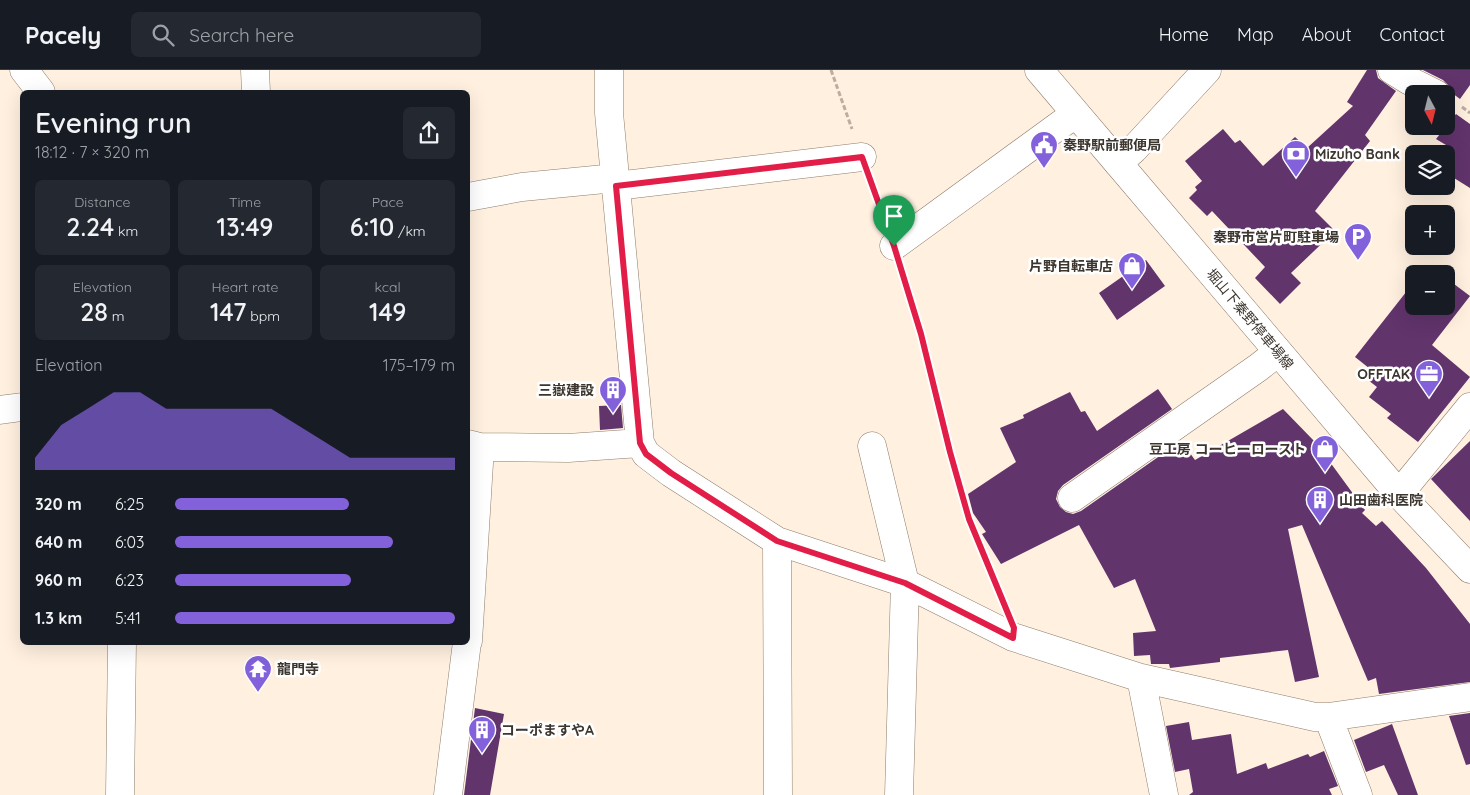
<!DOCTYPE html>
<meta charset="utf-8">
<style>
:root{--surface:#171b24;--page:#242831;--text:#f1f3f6;--muted:#9ea1a6;--line:#363941;--accent:#8261db}
body{margin:0;font-family:Quicksand,"Noto Sans JP",sans-serif;background:var(--page);color:var(--text);height:100vh;display:flex;flex-direction:column;font-size:19px;white-space:nowrap}
*{box-sizing:border-box;margin:0}
p{font-size:16px;color:var(--muted)}
.icon{flex:none;width:28px;height:28px;fill:none;stroke:currentColor;stroke-width:2;stroke-linecap:round;stroke-linejoin:round}
.map{position:relative;flex:1;overflow:hidden}
.panel{position:absolute;left:20px;top:20px;width:450px;height:555px;display:flex;flex-direction:column;background:var(--surface);border-radius:8px;box-shadow:0 5px 20px #0002}
.panel>*{flex:none}
.needle{width:32px;rotate:173deg}
.buttons{position:absolute;left:1405px;top:15px;display:grid;gap:10px}
.buttons a{display:grid;place-items:center;width:50px;height:50px;border-radius:8px;background:var(--surface);box-shadow:0 5px 20px #0002;font-size:25px}
.pin{position:absolute;display:grid;place-items:center;width:42px;height:42px;color:#fff;margin:-51px -21px;border-radius:50% 50% 50% 0;rotate:-45deg;box-shadow:0 0 5px #0007}
.pin .icon{rotate:45deg}
.round{display:grid;place-items:center;flex:none;width:52px;height:52px;border-radius:8px;background:var(--page)}
.summary{display:flex;align-items:center;justify-content:space-between;height:85px;padding:0 15px}
h1{font-size:28px;font-weight:600;line-height:38px}
.figures{display:grid;grid-template-columns:repeat(3,1fr);gap:8px;height:85px;padding:5px 15px}
.figures div{display:grid;align-content:center;border-radius:8px;background:var(--page);text-align:center}
.figures b{font-size:25px;font-weight:600}
.figures small{font-size:14px;font-weight:400}
.figures p{font-size:14px}
.chart{height:140px;padding:10px 15px}
.chart p{display:flex;justify-content:space-between}
.chart svg{width:100%;height:90px;margin-top:5px;fill:var(--accent);opacity:.7}
ul{padding:0 15px;list-style:none;font-size:16px}
li{display:grid;grid-template-columns:80px 60px 1fr;align-items:center;height:38px}
li i{height:12px;border-radius:6px;background:var(--accent)}
header{display:flex;align-items:center;gap:30px;box-sizing:border-box;height:70px;padding:0 25px;background:var(--surface);border-bottom:1px solid var(--line)}
header strong{font-size:24px}
nav{display:flex;gap:28px;margin-inline-start:auto;font-size:18px}
.search{width:350px;height:45px;background:var(--page);display:flex;align-items:center;gap:12px;box-sizing:border-box;padding:0 18px;border-radius:8px;color:var(--muted);font-size:19px}
.map>svg:first-child{display:block}
.building{fill:#61346c}
.lines{fill:none;stroke-linecap:round;stroke-linejoin:round}
.minor-casing{stroke:#8e7d6c;stroke-width:29}
.major-casing{stroke:#8e7d6c;stroke-width:29}
.path{stroke:#baaea1;stroke-width:3;stroke-dasharray:5 2.5;stroke-linecap:butt}
.minor{stroke:#fff;stroke-width:28}
.major{stroke:#fff;stroke-width:28}
.route-casing{stroke:#fff;stroke-width:10}
.route{stroke:#e11d48;stroke-width:6}
.labels{text-anchor:middle;stroke-width:5;stroke-linejoin:round;paint-order:stroke}
.poi-label{font-size:14px;font-weight:bold;fill:#3d362f;stroke:#fff;text-anchor:start}
.street-label{font-size:14px;fill:#3d362f;stroke:#fff}
</style>
<header>
<strong>Pacely</strong>
<div class="search"><svg class="icon" aria-label="search" viewBox="0 0 24 24"><circle cx="10" cy="10" r="6"/><path d="M15 15l6 6"/></svg>Search here</div>
<nav><a>Home</a><a>Map</a><a>About</a><a>Contact</a></nav>
</header>
<div class="map">
<svg width="1470" height="725" viewBox="0 0 1470 725">
<rect width="100%" height="100%" fill="#fff0e0"/>
<path class="building" d="M1367,0H1376L1378,8L1396,21L1365,65L1370,71L1315,141L1335,161L1291,203L1301,213L1280,234L1255,208L1265,197L1212,141L1207,146L1189,128L1197,120L1195,117L1202,111L1185,91L1223,59L1235,73L1240,70L1263,96L1295,67L1307,78L1353,36L1347,32Z
M1423,0H1470V15L1460,29L1452,23L1449,16L1443,10Z
M1456,44L1470,54V118L1446,103V75L1436,69Z
M1146,190L1165,216L1117,250L1099,223Z
M1446,208L1470,226L1432,275L1470,307L1418,372L1387,348L1391,344L1369,327L1377,317L1368,310L1374,302L1355,287L1414,212V236H1446Z
M1158,319L1172,339L1063,415L1058,421L1056,429L1060,437L1066,442L1073,444L1081,441L1181,371L1195,390L1283,339L1316,373L1365,440L1362,443L1376,456L1382,451L1387,456L1426,498L1470,554V612L1379,624L1376,608L1368,611L1302,455L1288,459L1319,607L1295,612L1288,580L1220,588V592L1170,598L1169,594H1151L1150,585L1134,586L1133,563L1156,561L1135,509L1114,518L1079,455L1001,494L982,464L986,462L973,443L968,424L1016,392L1000,358L1024,348L1023,345L1070,322L1081,342L1085,341L1097,361Z
M621,335L623,358L600,360L599,336Z
M1470,371V451L1431,409Z
M475,638L504,644L490,725H464Z
M1470,643V694L1466,695L1449,646Z
M1189,652L1192,670L1231,664L1237,704L1266,693L1268,699L1308,684L1310,687L1324,681L1338,716L1329,719L1332,725H1189L1193,722L1189,699L1175,702L1166,656Z
M1392,654L1418,725H1398L1384,695L1366,702L1354,670Z"/>
<g class="lines">
<defs>
<path id="minor" d="M24,0L41,22
M255,0L256,22
M609,0V43L640,373L646,384L671,403L777,471L905,513L1013,567L1141,608L1315,647H1328L1470,627
M1039,0L1118,93
M1392,0L1408,10L1436,24
M616,116L862,87
M468,127L522,117L615,108
M894,176L1075,44
M0,340L22,337
M468,374L480,377L568,378L640,373
M872,376L905,513L899,725
M1399,424L1470,337
M1072,428L1259,297L1278,282
M777,471L778,725
M468,571L480,377
M1141,608L1164,725
M1328,647L1358,725
M120,725L122,572
M448,725L467,572"/>
<path id="major" d="M1207,0L1134,79L1118,93L1399,424L1470,499"/>
</defs>
<use href="#minor" class="minor-casing"/>
<use href="#major" class="major-casing"/>
<path class="path" d="M831,0L852,59
M1462,37L1470,43
M872,114L884,148
M902,204C929,284 942,369 969,449C979,476 991,503 1002,529"/>
<use href="#minor" class="minor"/>
<use href="#major" class="major"/>
</g>
<g class="lines">
<defs>
<path id="route" d="M862,87L894,176L921,264L950,382L969,449L1014,558L1013,568L905,513L777,471L671,403L646,384L640,373L616,116Z"/>
</defs>
<use href="#route" class="route-casing"/>
<use href="#route" class="route"/>
</g>
<defs>
<symbol id="civic-pin" viewBox="-11 -11 22 30"><path d="M0 17L-7.5 6A9.5 9.5 0 1 1 7.5 6Z" fill="#8261db" stroke="#fff"/><path d="M-.6-6.5H3V-4.5H.6V-3L4-1V1h2V6H-6V1h2V-1L-.6-3ZM-1.2 2.5V6h2.4V2.5Z" fill="#fff"/></symbol>
<symbol id="bank-pin" viewBox="-11 -11 22 30"><path d="M0 17L-7.5 6A9.5 9.5 0 1 1 7.5 6Z" fill="#8261db" stroke="#fff"/><path d="M-6-4H6V4H-6ZM0-2.3a2.3 2.3 0 1 0 0 4.6a2.3 2.3 0 1 0 0-4.6Z" fill="#fff"/></symbol>
<symbol id="parking-pin" viewBox="-11 -11 22 30"><path d="M0 17L-7.5 6A9.5 9.5 0 1 1 7.5 6Z" fill="#8261db" stroke="#fff"/><path d="M-3.5-5.5H1a3.5 3.5 0 0 1 0 7H-1V5.5H-3.5ZM-1-3.4V-.6H.8a1.4 1.4 0 0 0 0-2.8Z" fill="#fff"/></symbol>
<symbol id="shop-pin" viewBox="-11 -11 22 30"><path d="M0 17L-7.5 6A9.5 9.5 0 1 1 7.5 6Z" fill="#8261db" stroke="#fff"/><path d="M-5-2.5h2.3a2.7 3.5 0 0 1 5.4 0H5L5.5 6h-11ZM-1.5-2.5h3a1.5 2.3 0 0 0-3 0Z" fill="#fff"/></symbol>
<symbol id="office-pin" viewBox="-11 -11 22 30"><path d="M0 17L-7.5 6A9.5 9.5 0 1 1 7.5 6Z" fill="#8261db" stroke="#fff"/><path d="M-6-3h4V-5.5h4V-3h4V5H-6ZM-1-4.5V-3h2v-1.5ZM-6 0V1H6V0Z" fill="#fff"/></symbol>
<symbol id="building-pin" viewBox="-11 -11 22 30"><path d="M0 17L-7.5 6A9.5 9.5 0 1 1 7.5 6Z" fill="#8261db" stroke="#fff"/><path d="M-4-6H4V6H1V3H-1V6H-4ZM-2.5-4.3h1.7v1.8h-1.7ZM.8-4.3h1.7v1.8H.8ZM-2.5-1h1.7V.8h-1.7ZM.8-1h1.7V.8H.8Z" fill="#fff"/></symbol>
<symbol id="temple-pin" viewBox="-11 -11 22 30"><path d="M0 17L-7.5 6A9.5 9.5 0 1 1 7.5 6Z" fill="#8261db" stroke="#fff"/><path d="M0-6L5-2H3V0L6.5 2.5H4V6H1.5V3h-3V6H-4V2.5H-6.5L-3 0V-2H-5Z" fill="#fff"/></symbol>
</defs>
<g fill-rule="evenodd">
<use href="#civic-pin" x="1028" y="59" width="32" height="43"/>
<use href="#bank-pin" x="1280" y="68" width="32" height="43"/>
<use href="#parking-pin" x="1342" y="151" width="32" height="43"/>
<use href="#shop-pin" x="1116" y="180" width="32" height="43"/>
<use href="#office-pin" x="1413" y="288" width="32" height="43"/>
<use href="#building-pin" x="597" y="304" width="32" height="43"/>
<use href="#shop-pin" x="1309" y="363" width="32" height="43"/>
<use href="#building-pin" x="1304" y="414" width="32" height="43"/>
<use href="#temple-pin" x="242" y="583" width="32" height="43"/>
<use href="#building-pin" x="466" y="644" width="32" height="43"/>
</g>
<g class="labels">
<g class="poi-label">
<text x="1063" y="80">秦野駅前郵便局</text>
<text x="1315" y="89">Mizuho Bank</text>
<text x="1339" y="172" text-anchor="end">秦野市営片町駐車場</text>
<text x="1113" y="201" text-anchor="end">片野自転車店</text>
<text x="1410" y="309" text-anchor="end">OFFTAK</text>
<text x="594" y="325" text-anchor="end">三嶽建設</text>
<text x="1306" y="384" text-anchor="end">豆工房 コーヒーロースト</text>
<text x="1339" y="435">山田歯科医院</text>
<text x="277" y="604">龍門寺</text>
<text x="501" y="665">コーポますやA</text>
</g>
<g class="street-label">
<text transform="translate(1250 249) rotate(50)" y="5">堀山下秦野停車場線</text>
</g>
</g>
</svg>
<div class="buttons">
<a><svg class="needle" viewBox="-14 -14 28 28"><path d="M0-13l5 13h-10z" fill="#e53935"/><path d="M0 13l5-13h-10z" fill="#9ea1a6"/></svg></a>
<a><svg class="icon" aria-label="layers" viewBox="0 0 24 24"><path d="M12 4l9 5-9 5-9-5zM3 14l9 5 9-5"/></svg></a>
<a>+</a>
<a>−</a>
</div>
<div class="pin" style="left:894px;top:176px;background:#1e9e55"><svg class="icon" aria-label="arrive" viewBox="0 0 24 24"><path d="M6 21V4h12l-3 4 3 4H6"/></svg></div>
<section class="panel">
<div class="summary"><div><h1>Evening run</h1><p>18:12 · 7 × 320 m</p></div><a class="round"><svg class="icon" aria-label="share" viewBox="0 0 24 24"><path d="M12 15V3M7 8l5-5 5 5M5 13v7h14v-7"/></svg></a></div>
<div class="figures">
<div><p>Distance</p><b>2.24<small> km</small></b></div>
<div><p>Time</p><b>13:49</b></div>
<div><p>Pace</p><b>6:10<small> /km</small></b></div>
</div>
<div class="figures">
<div><p>Elevation</p><b>28<small> m</small></b></div>
<div><p>Heart rate</p><b>147<small> bpm</small></b></div>
<div><p>kcal</p><b>149</b></div>
</div>
<div class="chart"><p><span>Elevation</span>175–179 m</p>
<svg viewBox="0 0 160 44" preserveAspectRatio="none"><path d="M0 44V38L10 22L20 14L30 6L40 6L50 14L60 14L70 14L80 14L90 14L100 22L110 30L120 38L130 38L140 38L150 38L160 38V44z"/></svg>
</div>
<ul>
<li><b>320 m</b>6:25<i style="width:62%"></i></li>
<li><b>640 m</b>6:03<i style="width:78%"></i></li>
<li><b>960 m</b>6:23<i style="width:63%"></i></li>
<li><b>1.3 km</b>5:41<i style="width:100%"></i></li>
</ul>
</section>
</div>
